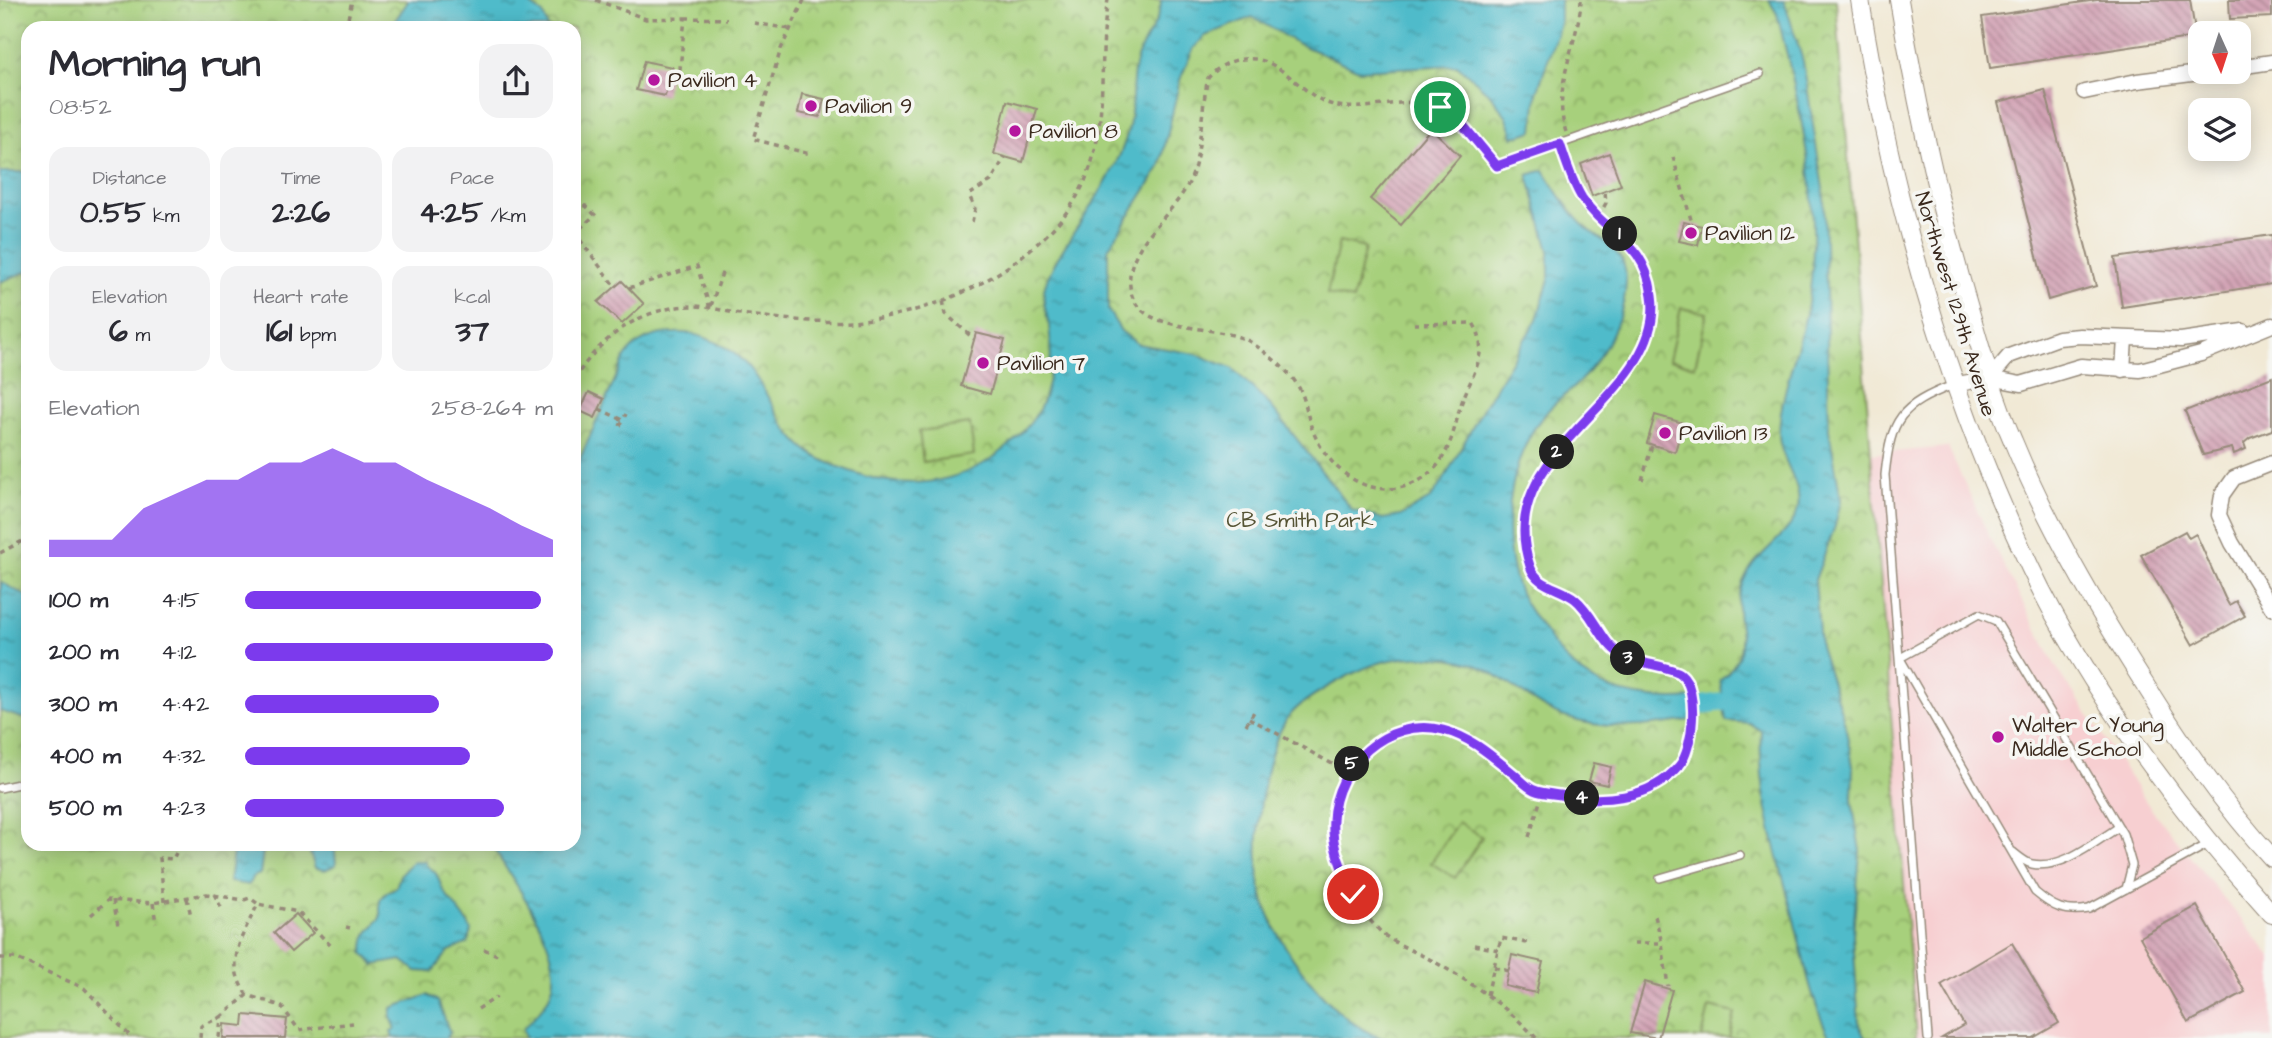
<!DOCTYPE html>
<meta charset="utf-8">
<style>
:root{--surface:#fff;--page:#f2f2f3;--text:#2b2b33;--muted:#7c7c81;--accent:#7c3aed}
body{margin:0;font-family:"Architects Daughter",sans-serif;background:var(--page);color:var(--text);height:100vh;display:flex;flex-direction:column;font-size:26px;white-space:nowrap}
*{box-sizing:border-box;margin:0}
p{font-size:23px;color:var(--muted)}
.icon{flex:none;width:38px;height:38px;fill:none;stroke:currentColor;stroke-width:2;stroke-linecap:round;stroke-linejoin:round}
.map{position:relative;flex:1;overflow:hidden}
.panel{position:absolute;left:21px;top:21px;width:560px;height:830px;display:flex;flex-direction:column;background:var(--surface);border-radius:21px;box-shadow:0 4px 18px #0003}
.panel>*{flex:none}
.needle{width:46px;rotate:177deg}
.buttons{position:absolute;left:2188px;top:21px;display:grid;gap:14px}
.buttons a{display:grid;place-items:center;width:63px;height:63px;border-radius:14px;background:var(--surface);box-shadow:0 4px 18px #0003;font-size:35px}
.pin{position:absolute;display:grid;place-items:center;width:60px;height:60px;color:#fff;margin:-30px;border:4px solid #fff;border-radius:50%;box-shadow:0 2px 7px #0007}
.km{position:absolute;width:35px;height:35px;margin:-18px;border-radius:50%;background:#222;color:#fff;font-size:19px;line-height:35px;text-align:center}
.round{display:grid;place-items:center;flex:none;width:74px;height:74px;border-radius:21px;background:var(--page)}
.overview{display:flex;align-items:center;justify-content:space-between;height:119px;padding:0 28px}
h1{font-size:38px;font-weight:700;line-height:52px}
.metrics{display:grid;grid-template-columns:repeat(3,1fr);gap:10px;height:119px;padding:7px 28px}
.metrics div{display:grid;align-content:center;border-radius:18px;background:var(--page);text-align:center}
.metrics b{font-size:30px;font-weight:700}
.metrics small{font-size:19px;font-weight:400}
.metrics p{font-size:19px}
.chart{height:196px;padding:14px 28px}
.chart p{display:flex;justify-content:space-between}
.chart svg{width:100%;height:126px;margin-top:7px;fill:var(--accent);opacity:.7}
ul{padding:0 28px;list-style:none;font-size:23px}
li{display:grid;grid-template-columns:112px 84px 1fr;align-items:center;height:52px}
li i{height:18px;border-radius:9px;background:var(--accent)}
.map>svg:first-child{display:block}
.built{fill:#f7cfd1}
.park{fill:url(#park-crowns);stroke:#717d4c;stroke-width:2;fill-rule:evenodd}
.garden{fill:#a7d07b;stroke:#717d4c;stroke-width:2}
.water{fill:url(#water-ripples);stroke:#457274;stroke-width:2}
.lines{fill:none;stroke-linecap:round;stroke-linejoin:round}
.canal{stroke:#4fbbca;stroke-width:18}
.building{fill:url(#building-back-hatch)}
.service-casing{stroke:#968a7a;stroke-width:10}
.minor-casing{stroke:#968a7a;stroke-width:17}
.tertiary-casing{stroke:#968a7a;stroke-width:20}
.path{stroke:#968a7a;stroke-width:3.5;stroke-dasharray:5 5;stroke-linecap:butt}
.service{stroke:#fff;stroke-width:7}
.minor{stroke:#fff;stroke-width:14}
.tertiary{stroke:#fff;stroke-width:18}
.route-casing{stroke:#fff;stroke-width:14}
.route{stroke:#7c3aed;stroke-width:9}
.poi-dot{fill:#b5179e;stroke:#f6f6f2;stroke-width:2.5}
.labels{text-anchor:middle;stroke-width:7;stroke-linejoin:round;paint-order:stroke}
.poi-label{font-size:21px;fill:#3b2a1e;stroke:#f6f6f2;text-anchor:start}
.street-label{font-size:21px;fill:#3b2a1e;stroke:#f6f6f2}
.park-label{font-size:21px;fill:#565435;stroke:#f6f6f2}
</style>
<div class="map">
<svg width="2272" height="1038" viewBox="0 0 2272 1038">
<defs>
<pattern id="park-crowns" width="20" height="18" patternUnits="userSpaceOnUse" patternTransform="scale(1.75)"><rect width="20" height="18" fill="#a7d07b"/><path d="M2 6a3 3 0 1 1 6 0M12 15a3 3 0 1 1 6 0" fill="none" stroke="#89a964"/></pattern>
<pattern id="water-ripples" width="26" height="14" patternUnits="userSpaceOnUse" patternTransform="scale(1.75)"><rect width="26" height="14" fill="#4fbbca"/><path d="M2 4q2-2 4 0t4 0M15 11q2-2 4 0t4 0" fill="none" stroke="#4398a3"/></pattern>
<pattern id="building-back-hatch" width="6" height="6" patternUnits="userSpaceOnUse" patternTransform="scale(1.75)"><rect width="6" height="6" fill="#d3a4b6"/><path d="M-1 5l2 2M0 0l6 6M5-1l2 2" fill="none" stroke="#ac8693"/></pattern>
</defs>
<rect width="100%" height="100%" fill="#f6f6f2"/>
<filter id="ink" filterUnits="userSpaceOnUse"><feTurbulence type="fractalNoise" baseFrequency=".0143" numOctaves="2"/><feDisplacementMap in="SourceGraphic" scale="14" xChannelSelector="R" yChannelSelector="G"/><feConvolveMatrix kernelMatrix="1 2 1 2 8 2 1 2 1" color-interpolation-filters="sRGB"/></filter>
<filter id="wash" filterUnits="userSpaceOnUse"><feTurbulence type="fractalNoise" baseFrequency=".00686" numOctaves="4" result="noise"/><feDisplacementMap in="SourceGraphic" scale="28" xChannelSelector="R" yChannelSelector="G"/><feGaussianBlur stdDeviation="1.57" result="paint"/><feColorMatrix in="noise" values="0 0 0 0 0 0 0 0 0 0 0 0 0 0 0 0 0 1.4 0 .05"/><feComposite in="paint" operator="in"/></filter>
<g filter="url(#wash)">
<rect width="100%" height="100%" fill="#f1e9d5"/>
<path class="built" d="M1948,447L1992,543L2055,665L2151,809L2272,957V1038H1916L1871,454Z"/>
<path class="park" d="M0,0H1836L1916,1038H0ZM28,28H574V844H28Z"/>
<path class="garden" d="M1339,242L1365,248L1353,300L1327,294Z
M1681,308L1707,313L1695,366L1669,360Z
M970,424L974,455L923,462L919,431Z
M1458,822L1482,837L1455,878L1431,863Z
M1709,1007L1735,1013L1729,1038H1702Z"/>
<path class="water" d="M409,0H524L543,14L548,28H390Z
M1161,0H1560V23L1537,93L1533,131L1513,137C1508,105 1480,86 1457,65L1359,70L1297,43L1252,17L1205,36L1193,49L1180,80L1160,167L1108,249V310L1121,331L1138,344L1196,354L1232,368L1271,406L1352,510L1383,519L1400,516L1430,499L1443,481L1483,408L1537,319L1549,279V251L1528,175L1544,170C1555,188 1565,206 1580,222C1597,240 1625,248 1626,277C1627,315 1603,359 1576,385C1566,395 1554,403 1545,414C1507,457 1498,543 1521,595C1527,609 1538,622 1547,635C1582,689 1631,703 1694,698L1698,719C1652,726 1608,733 1562,716C1534,706 1512,683 1485,669C1457,655 1417,654 1386,661C1361,667 1307,695 1290,715C1261,751 1251,851 1262,895C1275,945 1333,1022 1382,1038H526L523,1029C535,1015 549,1005 553,985C562,945 511,878 491,844H574V472L625,357C637,340 654,333 675,333C690,332 702,336 715,342C766,365 765,411 801,445C815,458 830,464 847,470C916,497 984,481 1031,422C1052,395 1053,359 1049,326C1047,314 1042,302 1044,290C1046,278 1053,266 1059,256C1082,217 1117,175 1128,131C1135,107 1129,81 1137,58C1144,37 1161,23 1161,0Z
M1769,0H1784L1803,61L1824,195L1829,430L1841,500L1835,526L1815,580L1820,646L1845,724L1853,766L1852,800L1860,851L1853,935L1859,1025L1865,1038H1830C1811,1002 1804,959 1794,920C1779,858 1757,795 1761,731L1749,723L1726,721L1720,680C1760,645 1729,628 1741,588C1751,552 1792,538 1798,508C1803,482 1778,459 1779,432C1781,386 1803,342 1809,297C1823,200 1800,107 1777,14Z
M0,172H28V271L0,282Z
M1,582L28,597V720L0,711Z
M234,844H264L260,874L252,877L249,885L229,882Z
M307,844H323L335,851L336,865L325,870L315,868Z
M413,861L426,862V865C445,878 435,880 445,893C453,905 466,916 471,930L468,943L449,951L432,972L416,971L402,960L374,965L363,953L366,935L380,918V900L387,892L396,888L400,875Z
M427,995L438,1001L450,1033L446,1038H393L391,1032L396,1029L391,1017L392,1008Z"/>
<g class="lines">
<path class="canal" d="M1695,706L1723,702"/>
</g>
<g id="blocks">
<path class="building" d="M2097,0H2190L2196,37L1990,68L1982,17Z
M2229,0H2272V17L2230,19Z
M644,61L672,67L665,96L636,90Z
M2045,90L2096,286L2048,300L1998,102Z
M802,94L824,99L820,117L798,113Z
M1007,101L1037,109L1023,162L994,154Z
M1431,128L1460,156L1401,225L1370,199Z
M1609,153L1621,185L1592,196L1581,164Z
M1684,222L1702,226L1698,245L1679,241Z
M2272,235V284L2122,307L2115,258Z
M622,281L644,304L622,324L598,302Z
M976,333L1005,340L990,394L961,386Z
M2272,377V430L2250,438L2244,443L2246,449L2234,454L2232,448L2203,455L2185,411Z
M589,392L604,399L595,418L580,411Z
M1655,415L1683,423L1675,452L1647,443Z
M2185,531L2189,538L2196,534L2225,598L2229,605L2236,601L2245,616L2193,645L2141,555Z
M1594,763L1611,767L1607,785L1589,781Z
M2197,906L2245,992L2188,1023L2140,937Z
M296,914L313,933L291,952L274,933Z
M2012,943L2059,1023L2033,1038H1942L1964,1025L1941,985Z
M1512,955L1543,962L1536,993L1505,986Z
M1645,982L1672,990L1658,1038L1630,1033Z
M244,1015L287,1019L285,1038H223L224,1024L243,1026Z"/>
</g>
</g>
<g filter="url(#ink)">
<use href="#blocks" fill-opacity="0" stroke="#968a7a" stroke-width="2"/>
<g class="lines">
<defs>
<path id="service" d="M1497,166L1760,74
M1900,658L1979,614L1996,621L2123,834L2132,865L2126,889
M1902,662L2035,892C2054,908 2065,913 2089,909L2210,843
M0,788L28,782
M2013,852C2018,856 2026,863 2032,864C2062,870 2095,842 2119,827
M1660,878L1740,855
M1928,1038L1885,475C1891,418 1900,406 1953,385"/>
<path id="minor" d="M2238,67L2272,62
M2084,92L2137,81L2207,72
M2123,370L2125,339
M1990,378L2009,356L2058,338L2080,336L2181,340L2243,331
M1953,385L1990,378L2021,384L2081,366L2140,370L2201,354L2272,325
M2272,463L2234,478L2222,495L2219,515L2232,543L2272,608"/>
<path id="tertiary" d="M1860,0C1891,196 1945,387 2030,567C2087,687 2183,816 2272,914
M1899,0C1917,107 1940,211 1971,315C1983,357 1995,400 2013,441C2048,526 2095,606 2144,683C2182,744 2223,805 2272,858"/>
</defs>
<use href="#service" class="service-casing"/>
<use href="#minor" class="minor-casing"/>
<use href="#tertiary" class="tertiary-casing"/>
<path class="path" d="M596,0L646,19L685,18L680,69H671
M804,0L781,49L753,139L810,154
M685,18L727,19
M754,23L790,29
M346,28L352,0
M1566,132C1551,87 1579,43 1581,0
M1673,157L1692,223
M574,205L586,206L595,215L575,233L615,287
M1599,216L1606,203L1605,192
M972,222L975,209L969,195L991,181L1005,157
M629,288L697,266L710,308
M943,301L946,314L974,339
M711,306L723,270
M1414,324L1473,323C1493,353 1467,381 1459,411C1451,444 1443,473 1409,485C1365,501 1325,466 1311,426C1306,412 1306,399 1298,386C1290,372 1266,352 1252,343C1219,322 1141,336 1131,292C1120,244 1180,214 1193,173C1202,143 1201,109 1208,78C1221,64 1235,57 1255,59C1282,62 1302,93 1327,103C1364,116 1403,94 1438,106C1461,114 1477,140 1491,158
M574,380C600,337 642,306 694,306C709,306 726,312 741,314C778,319 816,323 852,321C907,317 960,299 1006,268C1038,245 1067,220 1084,183C1110,126 1097,60 1108,0
M574,400L584,402
M599,409L623,420L626,414
M620,426L623,420
M1642,480L1652,445
M0,553L28,538
M1249,718L1347,772
M1246,725L1255,710
M1587,798L1593,782
M1529,837L1543,792
M379,845V852
M214,894L222,909
M187,898L191,916
M113,900L118,925
M164,902L160,858L173,859L176,853
M153,903L156,923
M91,915L108,900L153,903L207,894L244,900L250,898L258,904
M1655,916L1662,943
M346,927L350,928
M1634,943H1662L1668,986
M1474,945L1498,950
M484,949L497,955
M0,958H15L84,988L132,1038
M1494,967L1508,971
M247,995C223,963 243,934 258,904L298,912L333,948
M1487,995L1501,938L1527,943
M478,1009L497,997
M221,1017L247,995L281,1006L299,1030L353,1023
M200,1038L201,1026L221,1017L219,1038
M1536,1038C1507,1006 1470,982 1433,961C1417,952 1393,944 1380,931C1343,894 1327,842 1338,792C1350,739 1423,713 1468,739C1490,752 1512,780 1534,790C1541,793 1550,793 1557,795C1611,805 1689,796 1694,727C1695,720 1692,711 1691,704C1683,652 1650,678 1618,653C1605,643 1598,622 1587,610C1554,572 1523,597 1526,526C1531,427 1680,381 1648,278C1634,233 1602,230 1581,197C1574,184 1569,169 1564,155"/>
<use href="#service" class="service"/>
<use href="#minor" class="minor"/>
<use href="#tertiary" class="tertiary"/>
</g>
</g>
<g class="lines" filter="url(#ink)">
<defs>
<path id="route" d="M1353,894C1343,870 1331,848 1333,820C1335,766 1387,716 1443,730C1471,737 1492,756 1514,774C1520,779 1527,787 1534,790C1541,793 1552,794 1560,795C1601,803 1650,800 1679,766C1693,750 1700,689 1681,674C1671,666 1636,664 1620,654C1601,642 1593,613 1575,599C1560,587 1537,587 1530,566C1489,448 1667,398 1652,295C1644,238 1608,237 1582,198C1572,182 1566,162 1560,144L1497,166L1457,118L1440,107"/>
</defs>
<use href="#route" class="route-casing"/>
<use href="#route" class="route"/>
</g>
<g class="poi-dot">
<circle cx="654" cy="80" r="7"/>
<circle cx="811" cy="106" r="7"/>
<circle cx="1015" cy="131" r="7"/>
<circle cx="1691" cy="233" r="7"/>
<circle cx="983" cy="363" r="7"/>
<circle cx="1665" cy="433" r="7"/>
<circle cx="1998" cy="737" r="7"/>
</g>
<g class="labels">
<g class="poi-label">
<text x="668" y="87">Pavilion 4</text>
<text x="825" y="113">Pavilion 9</text>
<text x="1029" y="138">Pavilion 8</text>
<text x="1705" y="240">Pavilion 12</text>
<text x="997" y="370">Pavilion 7</text>
<text x="1679" y="440">Pavilion 13</text>
<text x="2012" y="732">Walter C Young<tspan x="2012" dy="24">Middle School</tspan></text>
</g>
<g class="street-label">
<text transform="translate(1956 304) rotate(73)" y="7">Northwest 129th Avenue</text>
</g>
<g class="park-label">
<text x="1300" y="527">CB Smith Park</text>
</g>
</g>
</svg>
<div class="buttons">
<a><svg class="needle" viewBox="-14 -14 28 28"><path d="M0-13l5 13h-10z" fill="#e53935"/><path d="M0 13l5-13h-10z" fill="#7c7c81"/></svg></a>
<a><svg class="icon" aria-label="layers" viewBox="0 0 24 24"><path d="M12 4l9 5-9 5-9-5zM3 14l9 5 9-5"/></svg></a>
</div>
<div class="pin" style="left:1440px;top:107px;background:#1e9e55"><svg class="icon" aria-label="arrive" viewBox="0 0 24 24"><path d="M6 21V4h12l-3 4 3 4H6"/></svg></div>
<div class="pin" style="left:1353px;top:894px;background:#d93025"><svg class="icon" aria-label="check" viewBox="0 0 24 24"><path d="M5 12l5 5 9-10"/></svg></div>
<b class="km" style="left:1620px;top:234px">1</b>
<b class="km" style="left:1557px;top:452px">2</b>
<b class="km" style="left:1628px;top:658px">3</b>
<b class="km" style="left:1582px;top:798px">4</b>
<b class="km" style="left:1352px;top:764px">5</b>
<section class="panel">
<div class="overview"><div><h1>Morning run</h1><p>08:52</p></div><a class="round"><svg class="icon" aria-label="share" viewBox="0 0 24 24"><path d="M12 15V3M7 8l5-5 5 5M5 13v7h14v-7"/></svg></a></div>
<div class="metrics">
<div><p>Distance</p><b>0.55<small> km</small></b></div>
<div><p>Time</p><b>2:26</b></div>
<div><p>Pace</p><b>4:25<small> /km</small></b></div>
</div>
<div class="metrics">
<div><p>Elevation</p><b>6<small> m</small></b></div>
<div><p>Heart rate</p><b>161<small> bpm</small></b></div>
<div><p>kcal</p><b>37</b></div>
</div>
<div class="chart"><p><span>Elevation</span>258–264 m</p>
<svg viewBox="0 0 160 44" preserveAspectRatio="none"><path d="M0 44V38L10 38L20 38L30 27L40 22L50 17L60 17L70 11L80 11L90 6L100 11L110 11L120 17L130 22L140 27L150 33L160 38V44z"/></svg>
</div>
<ul>
<li><b>100 m</b>4:15<i style="width:96%"></i></li>
<li><b>200 m</b>4:12<i style="width:100%"></i></li>
<li><b>300 m</b>4:42<i style="width:63%"></i></li>
<li><b>400 m</b>4:32<i style="width:73%"></i></li>
<li><b>500 m</b>4:23<i style="width:84%"></i></li>
</ul>
</section>
</div>
